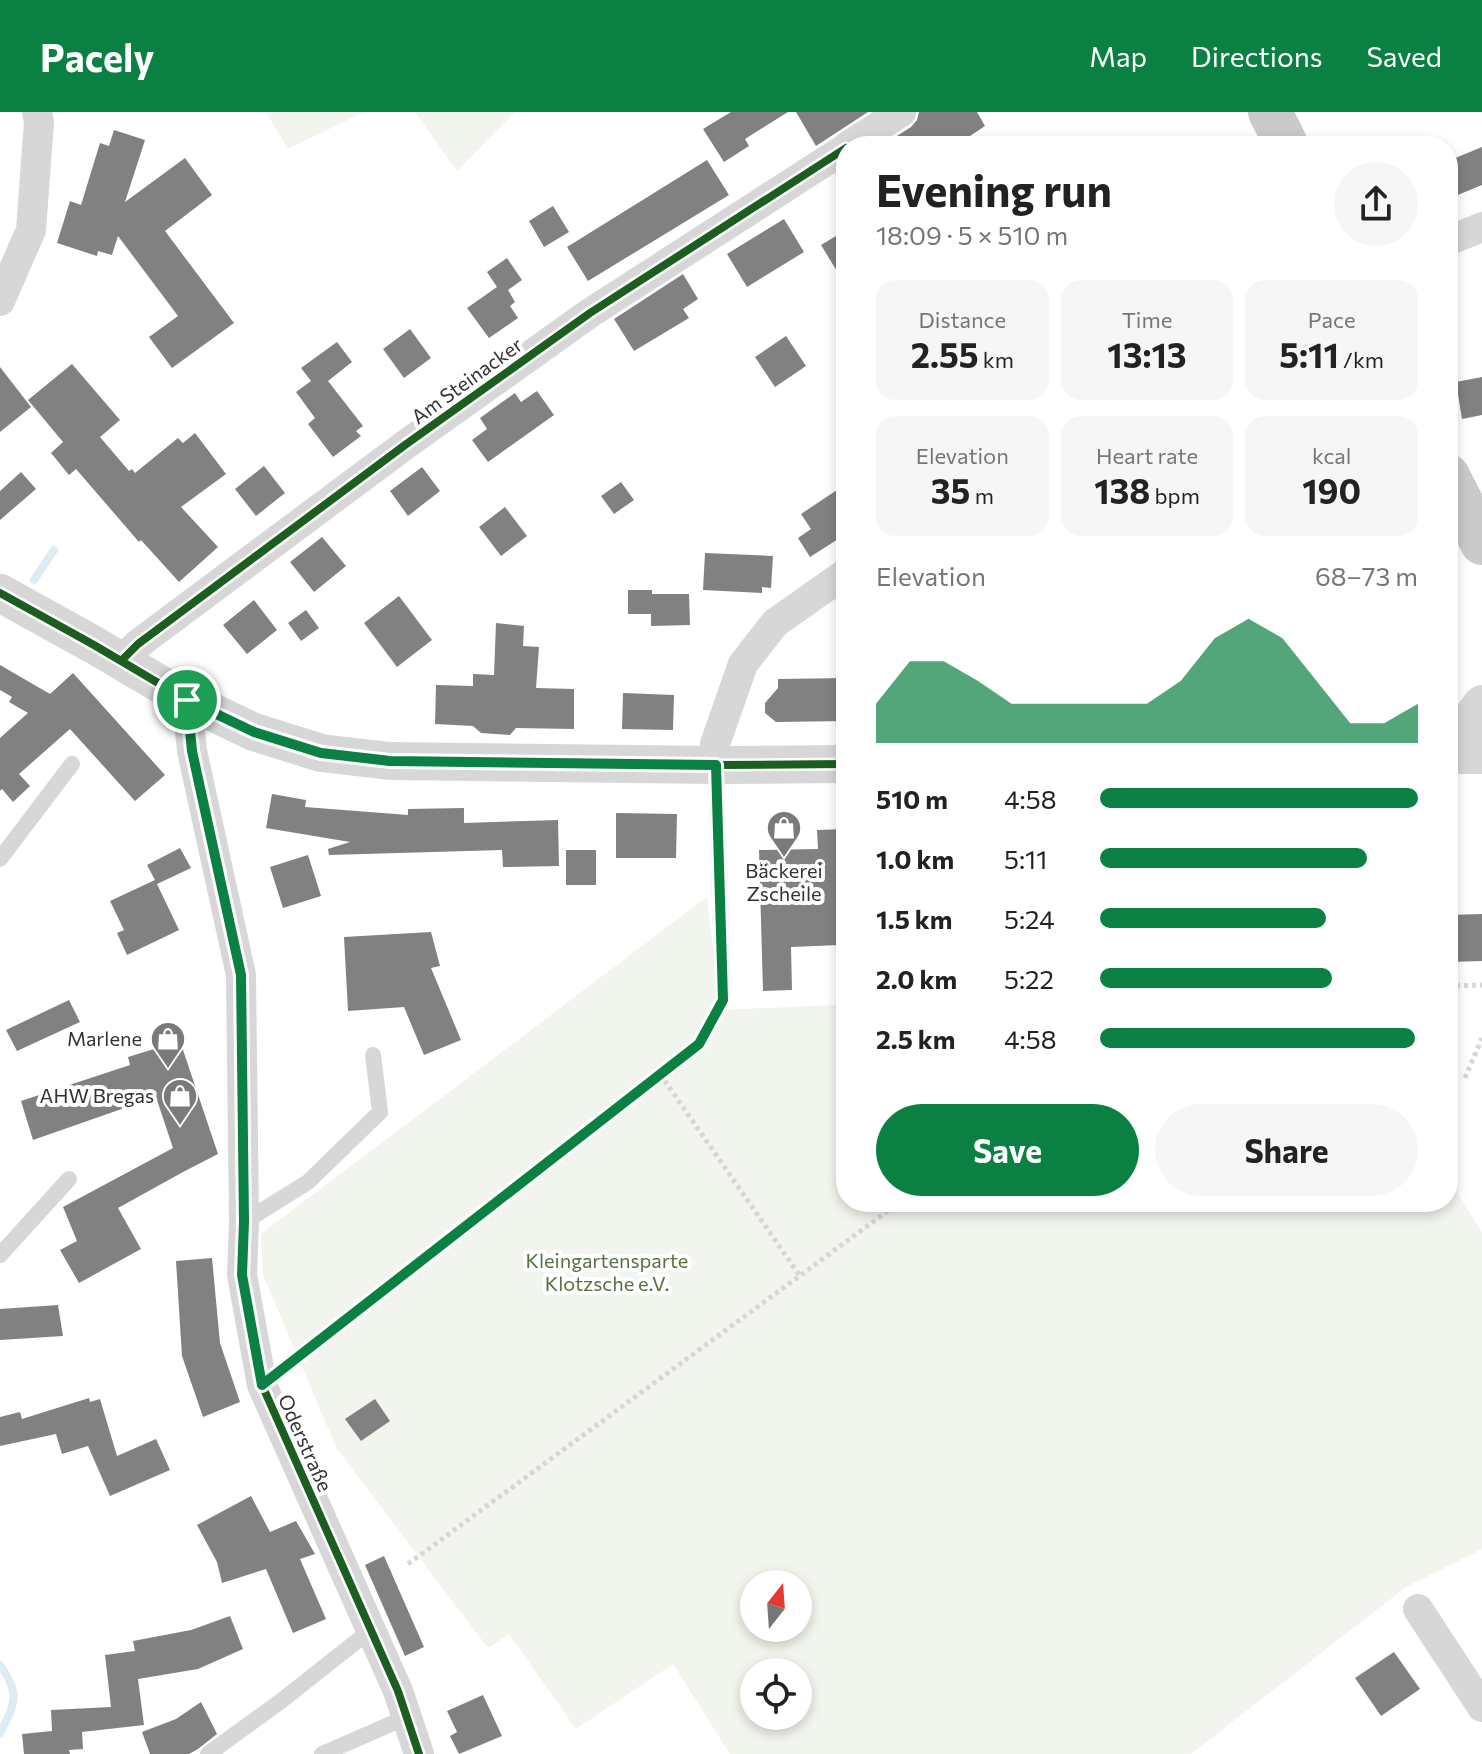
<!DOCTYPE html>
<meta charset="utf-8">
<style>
:root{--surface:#fff;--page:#f6f6f6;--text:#222;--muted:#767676;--accent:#0b8043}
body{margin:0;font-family:Commissioner,sans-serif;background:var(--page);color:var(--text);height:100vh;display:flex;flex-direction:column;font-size:30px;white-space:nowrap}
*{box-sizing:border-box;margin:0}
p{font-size:26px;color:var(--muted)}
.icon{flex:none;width:44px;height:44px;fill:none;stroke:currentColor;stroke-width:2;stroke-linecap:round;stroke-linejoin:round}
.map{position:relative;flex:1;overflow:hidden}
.sheet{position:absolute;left:836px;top:24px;width:622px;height:1076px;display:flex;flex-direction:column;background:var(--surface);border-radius:32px;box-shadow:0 4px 12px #0003}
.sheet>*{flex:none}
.needle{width:52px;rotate:17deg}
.controls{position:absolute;left:740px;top:1458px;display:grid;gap:16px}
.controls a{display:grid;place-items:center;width:72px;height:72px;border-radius:50%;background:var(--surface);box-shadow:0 4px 12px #0003;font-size:40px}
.pin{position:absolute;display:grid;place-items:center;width:68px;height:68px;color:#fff;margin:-34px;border:4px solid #fff;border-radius:50%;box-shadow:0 2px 8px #0007}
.round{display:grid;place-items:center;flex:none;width:84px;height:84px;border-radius:42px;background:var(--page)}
.head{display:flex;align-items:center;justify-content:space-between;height:136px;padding:0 40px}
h1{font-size:44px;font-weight:700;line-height:60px}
.metrics{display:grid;grid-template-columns:repeat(3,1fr);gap:12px;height:136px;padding:8px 40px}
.metrics div{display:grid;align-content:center;border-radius:20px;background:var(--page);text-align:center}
.metrics b{font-size:34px;font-weight:700}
.metrics small{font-size:22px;font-weight:400}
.metrics p{font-size:22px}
.chart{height:224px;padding:16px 40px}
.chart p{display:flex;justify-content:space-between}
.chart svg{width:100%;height:144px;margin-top:8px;fill:var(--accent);opacity:.7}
.action{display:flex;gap:16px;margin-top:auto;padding:16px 40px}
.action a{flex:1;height:92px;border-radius:48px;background:var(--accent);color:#fff;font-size:32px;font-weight:700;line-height:92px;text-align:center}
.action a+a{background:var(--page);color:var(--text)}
ul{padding:0 40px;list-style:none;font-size:26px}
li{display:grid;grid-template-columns:128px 96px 1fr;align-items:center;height:60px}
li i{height:20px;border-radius:10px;background:var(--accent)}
header{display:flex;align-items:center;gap:48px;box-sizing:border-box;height:112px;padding:0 40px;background:var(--accent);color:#fff}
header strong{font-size:38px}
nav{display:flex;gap:44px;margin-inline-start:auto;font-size:28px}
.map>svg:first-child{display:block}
.green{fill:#f1f5ed;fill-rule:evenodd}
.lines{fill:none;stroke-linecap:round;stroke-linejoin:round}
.stream{stroke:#ddebf3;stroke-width:8}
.building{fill:#818181}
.path{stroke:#d6d6d6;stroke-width:5;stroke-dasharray:4 4;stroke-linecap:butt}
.service{stroke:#d7d7d7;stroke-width:16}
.minor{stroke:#d7d7d7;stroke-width:30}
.tertiary{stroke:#d7d7d7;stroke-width:38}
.primary{stroke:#cacaca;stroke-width:44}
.cycleway-casing{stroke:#fff;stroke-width:13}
.cycleway{stroke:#1b5e20;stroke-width:8}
.route-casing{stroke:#fff;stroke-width:16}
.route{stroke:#0b8043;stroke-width:10}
.labels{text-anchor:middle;stroke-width:8;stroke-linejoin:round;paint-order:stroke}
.street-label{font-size:20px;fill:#333;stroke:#fff}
.poi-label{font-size:20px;fill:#333;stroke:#fff;text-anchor:end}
.park-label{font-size:20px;fill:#56703f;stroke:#fff}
</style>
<header>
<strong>Pacely</strong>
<nav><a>Map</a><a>Directions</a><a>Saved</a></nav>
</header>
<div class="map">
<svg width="1482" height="1642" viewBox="0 0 1482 1642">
<rect width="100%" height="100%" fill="#fff"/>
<path class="green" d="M266,0H364L288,37Z
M415,0H515L457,59Z
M707,785L720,898L836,893L846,904V1090H1448V1067L1482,1120V1437L1406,1475L1191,1642H730L673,1552L576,1617L509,1522L488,1536L337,1337L263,1163L261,1122ZM754,1472H798V1516H754ZM754,1560H798V1604H754Z"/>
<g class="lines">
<path class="stream" d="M34,468L54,438
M0,1553C20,1581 16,1591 0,1621"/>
</g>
<path class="building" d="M731,0H788L745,27L749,34L724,50L703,17Z
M796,0H868L816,34Z
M919,0H977L985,14L955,34H881L911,15L917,8Z
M114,18L145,28L125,90L185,46L212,83L165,119L234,211L172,256L149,225L178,204L118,124L112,143L98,139L97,144L57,131L70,89L81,93L100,31L109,34Z
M1482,35V73L1448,87V49Z
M707,48L729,83L588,169L567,135Z
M553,94L569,120L544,135L529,109Z
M784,107L804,140L747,175L727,142Z
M846,118V174L821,133Z
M507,146L522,168L508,178L515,190L510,194L518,206L489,226L467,196L497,175L487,160Z
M683,162L698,187L683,197L689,206L634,239L614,207Z
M410,217L431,246L404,266L383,237Z
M786,224L806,254L775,275L755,245Z
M337,230L352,250L328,269L363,314L356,319L361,324L333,345L308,312L315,306L296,280L311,269L301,256Z
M72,252L120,308L100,325L129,359L132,357L135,361L178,326L183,331L195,321L226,362L181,395L218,435L179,470L141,428L139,430L76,357L69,363L51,341L63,330L28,288Z
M0,255L31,295L0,320Z
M1482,265V303L1462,307L1456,270Z
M537,279L554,303L488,350L472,328L487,317L480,306L515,281L521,290Z
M264,354L285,381L256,404L235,377Z
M422,355L440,379L408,404L390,379Z
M21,360L36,377L0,408V379Z
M621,370L634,388L614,402L601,384Z
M846,372V422L810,445L798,426L811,417L801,402Z
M505,395L527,424L501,444L479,415Z
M322,425L346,454L314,480L290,450Z
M705,441L773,444L771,476L762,475V481L703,478Z
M628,478H652V482H689L690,513L651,514V502H628Z
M399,484L432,528L397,555L364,511Z
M254,488L277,518L247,542L223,513Z
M306,498L319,516L301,529L288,511Z
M496,511L524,514L523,534L539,535L536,576L574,577V617L516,616L510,623L481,621L473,614L435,612L436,573L473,574V562L494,563Z
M0,553L50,582L73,561L165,663L135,689L70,617L19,662L30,674L13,690L2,677L0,679V626L28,601L9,590L12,585L0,578Z
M846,566V609L776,610L765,601V591L778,576V567Z
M623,581L674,583L673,618L622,617Z
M272,682L306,688L305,695L408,703V697L464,696V711L558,708L559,754L503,755L502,738L329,743L328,737L350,730L266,716Z
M616,701L677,702L676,746H616Z
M846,717V765H836L840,833L791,835L792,878L763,879L759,738L818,737L817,718Z
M180,736L191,756L157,772L179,818L127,843L117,821L124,818L110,789L155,768L147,753Z
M566,738H596V773H566Z
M308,743L321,784L283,796L270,755Z
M1482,802V849L1448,850V803Z
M431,820L440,854L431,856L461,928L424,943L404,895L348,899L344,825Z
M69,888L80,910L17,939L6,918Z
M180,929L218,1042L183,1060L118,1096L141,1137L79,1171L60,1138L77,1129L63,1095L173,1036L156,985L33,1028L21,989L130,953L128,945Z
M212,1146L220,1231L240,1290L203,1305L182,1244L176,1149Z
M58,1193L63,1224L0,1228V1197Z
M89,1286L90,1290L100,1287L117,1344L156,1327L170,1358L110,1384L88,1334L62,1342L56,1322L0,1334V1305L20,1300L22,1307Z
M375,1287L390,1309L361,1329L345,1307Z
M251,1384L270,1420L296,1409L315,1442L300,1447L326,1507L293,1521L266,1457L222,1471L217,1450L197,1413Z
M384,1444L424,1535L405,1544L365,1453Z
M230,1504L243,1537L198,1557L138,1567L144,1613L82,1620L83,1637L69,1638L70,1642H24L22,1622L52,1619L51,1598L111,1595L105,1543L135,1539L133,1529L191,1518Z
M1394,1540L1420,1577L1381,1604L1355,1566Z
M483,1583L502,1624L459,1642L450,1624L457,1620L447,1599Z
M201,1590L217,1622L198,1637L189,1642H150L142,1620L176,1607Z"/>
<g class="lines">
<path class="path" d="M1448,874L1482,873
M1448,958L1450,962
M660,962L800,1164
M1465,966L1482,926
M285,1255L699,932L715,903
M408,1452L900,1090"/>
<path class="service" d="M716,653L723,888
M0,747L72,652
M244,1110L308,1070L380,1000L373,943
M0,1143L69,1067
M208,1642L281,1589L371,1518
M322,1642L407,1605"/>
<path class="minor" d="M848,34L901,0
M1448,129L1482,115
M0,189L31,118L39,10L37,0
M121,549L138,532L405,333L590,201L846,36
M187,588L192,639L241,863L244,1110L242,1163L262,1273L398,1579L419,1642
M716,653L715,632L743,552L775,511L846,461
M1418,1497L1482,1595"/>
<path class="tertiary" d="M0,481L94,533L187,588L254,620L321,641L390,649L716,653L846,652
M1448,629L1468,611L1482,592
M1448,643H1482"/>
<path class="primary" d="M1270,0L1287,34
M1448,364L1482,431"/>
<defs>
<path id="cycleway" d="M0,481L94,533L187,588L254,620L321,641L390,649L716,653L846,652
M121,549L138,532L405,333L590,201L846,36
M187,588L192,639L241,863L244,1110L242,1163L262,1273L398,1579L419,1642"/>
</defs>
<use href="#cycleway" class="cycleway-casing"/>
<use href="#cycleway" class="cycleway"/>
</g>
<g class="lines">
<defs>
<path id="route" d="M187,588L254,620L321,641L390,649L716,653L723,888L699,932L262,1273L242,1163L244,1110L241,863L192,639Z"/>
</defs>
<use href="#route" class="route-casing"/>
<use href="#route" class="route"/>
</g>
<defs>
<symbol id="shop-pin" viewBox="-11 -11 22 30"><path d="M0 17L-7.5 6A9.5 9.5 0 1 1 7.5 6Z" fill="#7a7a7a" stroke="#fff"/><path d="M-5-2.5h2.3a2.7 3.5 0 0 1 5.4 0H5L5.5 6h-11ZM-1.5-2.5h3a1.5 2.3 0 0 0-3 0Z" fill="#fff"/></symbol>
</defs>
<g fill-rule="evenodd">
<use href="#shop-pin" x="764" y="696" width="40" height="54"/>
<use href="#shop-pin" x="148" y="907" width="40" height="54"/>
<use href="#shop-pin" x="160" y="964" width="40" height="54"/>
</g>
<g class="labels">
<g class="street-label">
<text transform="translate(467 269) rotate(-36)" y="7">Am Steinacker</text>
<text transform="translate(305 1331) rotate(66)" y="7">Oderstraße</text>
</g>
<g class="poi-label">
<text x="784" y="766" text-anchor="middle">Bäckerei<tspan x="784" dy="23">Zscheile</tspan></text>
<text x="142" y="934">Marlene</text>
<text x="154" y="991">AHW Bregas</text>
</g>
<g class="park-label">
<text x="607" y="1156">Kleingartensparte<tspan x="607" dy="23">Klotzsche e.V.</tspan></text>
</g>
</g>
</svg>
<div class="controls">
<a><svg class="needle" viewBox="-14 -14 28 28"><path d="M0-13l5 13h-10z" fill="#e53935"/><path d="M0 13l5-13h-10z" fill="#767676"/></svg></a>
<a><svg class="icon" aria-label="locate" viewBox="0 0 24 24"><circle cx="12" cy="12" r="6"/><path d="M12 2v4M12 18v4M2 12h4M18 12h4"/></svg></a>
</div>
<div class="pin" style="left:187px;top:588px;background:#1e9e55"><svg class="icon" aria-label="arrive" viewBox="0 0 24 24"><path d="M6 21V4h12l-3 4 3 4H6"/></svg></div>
<section class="sheet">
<div class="head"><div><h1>Evening run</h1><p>18:09 · 5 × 510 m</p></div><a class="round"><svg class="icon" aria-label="share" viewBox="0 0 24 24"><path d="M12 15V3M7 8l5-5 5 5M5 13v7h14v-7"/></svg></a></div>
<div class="metrics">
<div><p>Distance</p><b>2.55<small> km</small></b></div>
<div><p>Time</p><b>13:13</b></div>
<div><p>Pace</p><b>5:11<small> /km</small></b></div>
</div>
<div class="metrics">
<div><p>Elevation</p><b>35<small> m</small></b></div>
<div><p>Heart rate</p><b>138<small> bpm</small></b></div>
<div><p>kcal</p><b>190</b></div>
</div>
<div class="chart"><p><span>Elevation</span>68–73 m</p>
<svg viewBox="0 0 160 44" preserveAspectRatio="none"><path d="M0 44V32L10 19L20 19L30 25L40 32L50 32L60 32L70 32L80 32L90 25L100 12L110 6L120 12L130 25L140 38L150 38L160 32V44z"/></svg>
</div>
<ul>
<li><b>510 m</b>4:58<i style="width:100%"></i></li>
<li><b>1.0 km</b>5:11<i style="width:84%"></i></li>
<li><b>1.5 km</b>5:24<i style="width:71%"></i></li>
<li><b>2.0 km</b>5:22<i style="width:73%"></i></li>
<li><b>2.5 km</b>4:58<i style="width:99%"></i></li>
</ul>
<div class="action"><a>Save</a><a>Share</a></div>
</section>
</div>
